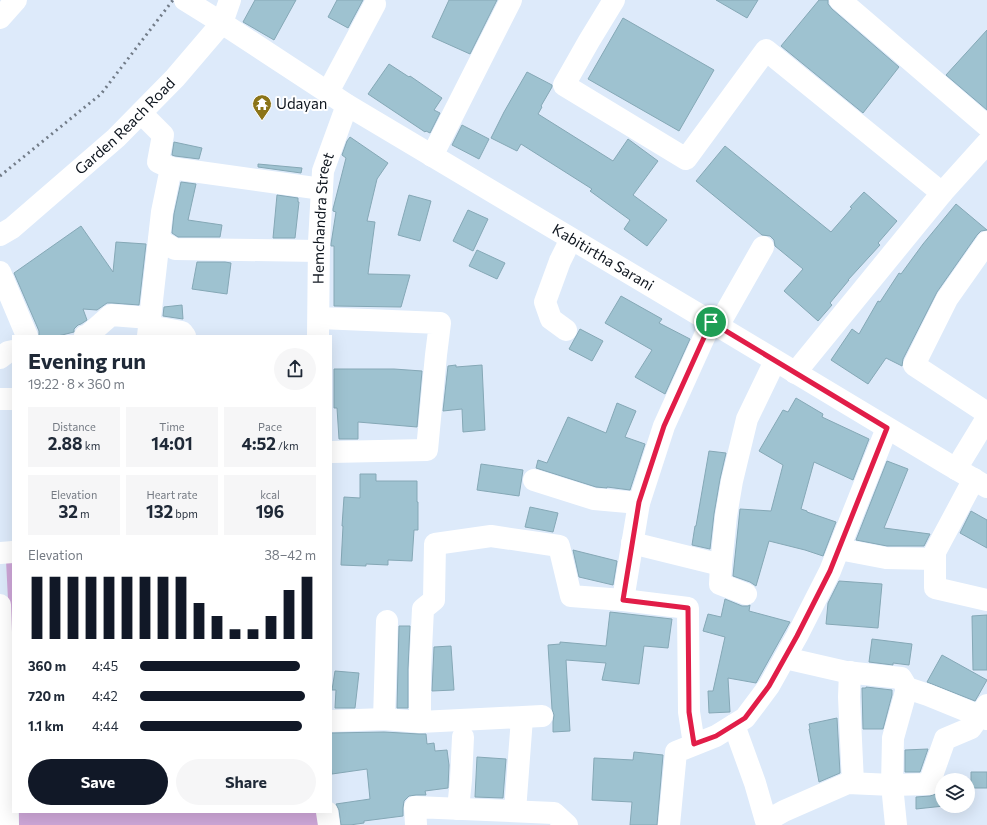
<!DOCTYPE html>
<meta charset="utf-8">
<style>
:root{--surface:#fff;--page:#f6f6f7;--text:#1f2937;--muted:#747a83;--accent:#111827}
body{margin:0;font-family:Commissioner,sans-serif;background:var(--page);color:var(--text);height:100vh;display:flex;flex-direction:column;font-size:15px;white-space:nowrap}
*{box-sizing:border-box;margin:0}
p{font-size:13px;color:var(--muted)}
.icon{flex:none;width:22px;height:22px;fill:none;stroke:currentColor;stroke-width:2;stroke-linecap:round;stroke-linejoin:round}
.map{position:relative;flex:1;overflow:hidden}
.drawer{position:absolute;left:12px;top:335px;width:320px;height:478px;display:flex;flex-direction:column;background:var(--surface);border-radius:0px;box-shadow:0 4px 16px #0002}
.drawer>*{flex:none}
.tools{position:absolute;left:935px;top:773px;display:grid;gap:8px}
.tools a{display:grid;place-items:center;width:40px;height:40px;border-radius:50%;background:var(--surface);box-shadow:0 4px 16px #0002;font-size:20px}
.pin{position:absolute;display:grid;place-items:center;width:34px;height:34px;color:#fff;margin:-17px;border:2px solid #fff;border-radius:50%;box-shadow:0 1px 4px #0007}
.round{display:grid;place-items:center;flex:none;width:42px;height:42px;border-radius:21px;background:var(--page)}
.summary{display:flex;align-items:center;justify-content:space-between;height:68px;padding:0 16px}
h1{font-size:22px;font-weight:700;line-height:30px}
.figures{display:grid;grid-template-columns:repeat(3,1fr);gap:6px;height:68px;padding:4px 16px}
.figures div{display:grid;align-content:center;border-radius:0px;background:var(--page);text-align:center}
.figures b{font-size:17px;font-weight:700}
.figures small{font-size:11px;font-weight:400}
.figures p{font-size:11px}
.chart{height:112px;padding:8px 16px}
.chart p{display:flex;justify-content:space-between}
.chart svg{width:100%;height:72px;margin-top:4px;stroke:var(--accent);stroke-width:6}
.primary-button{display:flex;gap:8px;margin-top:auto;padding:8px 16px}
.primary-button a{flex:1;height:46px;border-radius:24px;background:var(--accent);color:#fff;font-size:16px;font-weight:700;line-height:46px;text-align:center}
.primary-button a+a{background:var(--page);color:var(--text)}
ul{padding:0 16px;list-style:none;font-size:13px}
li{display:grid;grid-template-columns:64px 48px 1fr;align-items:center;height:30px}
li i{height:10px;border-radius:5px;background:var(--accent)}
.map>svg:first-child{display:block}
.green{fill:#cea7d8}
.building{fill:#9ec2d0;stroke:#85a8b6}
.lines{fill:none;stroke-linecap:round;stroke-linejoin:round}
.minor{stroke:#fff;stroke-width:22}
.rail{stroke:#727c88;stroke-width:3;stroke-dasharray:2 4;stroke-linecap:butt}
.route-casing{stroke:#fff;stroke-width:8}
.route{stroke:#e11d48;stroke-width:5}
.labels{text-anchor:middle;stroke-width:4;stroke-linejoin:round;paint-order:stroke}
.poi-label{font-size:15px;fill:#0d141d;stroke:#fff;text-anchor:start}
.street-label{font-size:15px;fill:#0d141d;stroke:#fff}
</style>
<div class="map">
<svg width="987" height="825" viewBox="0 0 987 825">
<rect width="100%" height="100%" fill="#ddeafa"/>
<path class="green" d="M6,560H13V700Z
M19,812H324L325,825H19Z"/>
<path class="building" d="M255,0H296L274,40L243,22Z
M337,0H363L348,28L328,17Z
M449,0H497L470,54L432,37Z
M716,0H758L747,18Z
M819,0H828V4L832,9L899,67L863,113L781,46Z
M623,18L714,70L679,131L588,79Z
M987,30V110L946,75Z
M389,64L409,77L410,76L442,98L434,110L440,113L430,133L426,131L425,132L368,94Z
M527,72L552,85V87L541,106L542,107L538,114L613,161L628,139L658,161L633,195L667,220L647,246L624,229L630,220L590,191L592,189L521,144L517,151L491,138L504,112Z
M462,125L489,139L479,159L452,145Z
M350,137L388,163L377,179L367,221L375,222L368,274L410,275L401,307L334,306V246H331V244L336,212L333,211V209L346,158L342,155L347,141Z
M174,142L202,148L199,159L175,156L172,155Z
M725,146L831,232L852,208L850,207L864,192L897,221L878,243L880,245L848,280H849L830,303L832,305L818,321L784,291L803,269L775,246L774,240L770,236L762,235L696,181Z
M258,164L302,168L301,173L258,167Z
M181,182L196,184L188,220L222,225L220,237H178L172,233L174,214Z
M277,195L298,198V202H299L295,238H273Z
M409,195L431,201L420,241L398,235Z
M956,204L987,230L981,231L977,235L937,292L903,359L902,366L886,358L868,384L831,360L852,329L859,334L878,301L880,302L899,273L901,274L923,244Z
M468,210L488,219L473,251L453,241Z
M81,226L113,272L116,242L146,244L139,305L112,303H107L97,310L83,309L87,320L81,324L78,325L74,329V332L58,336H39V331L14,273Z
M477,250L505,263L497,279L469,266Z
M197,262H225L231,263L227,294L192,289Z
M621,296L662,319L659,323L690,339L665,394L635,377L652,350L605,323Z
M182,305L183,319L163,316L164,307Z
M580,329L603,341L592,361L569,349Z
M456,365V367L482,365L485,430L463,432L462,409L443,411L448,366Z
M334,369H394L422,371L417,427L358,422V439H339L337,408H334Z
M796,398L823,414L822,417L869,439L853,480L814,462L801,509L807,511V512L836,522L823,556L805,550L769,541L756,586L750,582L733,576L740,509L771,511L783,465L759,451L783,410L788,412Z
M617,403L636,411L625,437L645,444L630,490L607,487V488L596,487L536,468L538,460L547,463L568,417L606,433Z
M709,451L726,453L720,479L714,514L710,549L692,545L695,526H696Z
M887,461L908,469L884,528L930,534L924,546H887L856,540Z
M481,464L523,470L519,496L477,490Z
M360,474H376V481H417V502H418V530H414L412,561L388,560V565L366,564V566L341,565L343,526H342L344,497L360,498Z
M530,507L558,513L553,532L525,527Z
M971,511L987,520V548L960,533Z
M573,550L617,561L613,585L579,577Z
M839,581L882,584L878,628L826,624L828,603Z
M725,599L742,606H748L750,605L749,611L790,622L756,683L728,678L730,712L709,713L708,691H713L725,637L703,631L708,614L721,617Z
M610,612L672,619L668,648L644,646L639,684L602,680L606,663L566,660L570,731L553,732V722L554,715L552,709L548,645L560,644V642L606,646Z
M987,615V670H973L972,616Z
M399,626H410L408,669V708H397Z
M872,639L912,644L909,665L893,663V665L869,662Z
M451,646L454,690L432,691L434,647Z
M942,655L987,680L978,696L975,701L927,682Z
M335,671L359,673L355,708H335L336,690H332Z
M866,687L892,690V695L883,729H863L862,688H866Z
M837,718L840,773L819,782L809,729H810L809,724Z
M384,732L419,734H426L427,744L434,743L435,751L447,750L449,765L448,788L425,791L426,795H416L409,796L404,801L403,808V816L364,821V823L350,825H341L339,810L336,804L370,799L367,769L332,774L331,763V733Z
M928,749L920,772H905V750Z
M634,752L663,755L657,825H630L632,802L592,800L594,758L633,760Z
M477,757L506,759L503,798L475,797Z
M971,772H987V788H971Z
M940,789H942V806H944L916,809V797L930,796L936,794Z"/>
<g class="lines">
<g class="minor">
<path id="s1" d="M185,0L222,23L347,105L718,326L946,463L987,487"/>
<path d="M614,0L589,41L564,85L686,159L766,50L942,193"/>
<path d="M840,0L987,126"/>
<path d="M0,18L16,0"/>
<path d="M328,92L375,4"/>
<path d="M141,113L163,135L158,162L171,168"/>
<path d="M432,156L511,0"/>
<path id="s2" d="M0,235L12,228L116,138L175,78L222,23L230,0"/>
<path d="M159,240L175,249L319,251"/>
<path d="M987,242L947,299L914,365L987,413"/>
<path d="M0,272L27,336"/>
<path d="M319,318L440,323L436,355L427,450L331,452"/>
<path d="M149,326L182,332L185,336"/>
<path d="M718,326L763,247"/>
<path d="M566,330L551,319L545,302L560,261L571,239"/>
<path d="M85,336H87L111,315L150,318"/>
<path d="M148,336L162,212L171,168L322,189"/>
<path id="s3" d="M318,336L319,242L323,171L347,105"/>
<path d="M0,358L8,352L13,351"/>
<path d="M795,373L942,193L987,143"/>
<path d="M0,399H13"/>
<path d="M956,469L987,418"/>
<path d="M974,479L935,552V588L987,600"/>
<path d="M534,480L594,499L639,503"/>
<path d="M632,543L721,565"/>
<path d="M839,549L886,558L935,559"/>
<path d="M0,553L13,552"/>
<path d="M746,594L720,584L721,565L726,516L732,481L747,419L775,361"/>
<path d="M623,600L639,503L664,426L711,322"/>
<path d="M0,605L8,825"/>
<path d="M785,658L846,672L901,678L907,688L928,695L987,719"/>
<path d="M850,672L849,697L853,783"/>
<path d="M384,719L387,621"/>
<path d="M331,721L384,719L420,722L542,716"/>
<path d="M420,722V670L423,609L434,600L435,544L491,536L559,546L571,596L623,600L688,608L689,712L694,744"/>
<path d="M734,725L755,783L766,821L784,811L848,783L892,785L929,784L945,739L971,728L987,705"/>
<path d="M458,809L461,780L463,737"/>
<path d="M515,811L522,718"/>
<path d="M327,812L329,825"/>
<path d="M416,825L415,807L554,813L567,825"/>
<path d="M669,825L676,752L716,736L745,718L769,686L797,636L830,571L887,428"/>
<path d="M896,825L892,785L893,738L907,688"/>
</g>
<path class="rail" d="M0,176L101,94L173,0"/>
</g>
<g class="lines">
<defs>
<path id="route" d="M711,322L887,428L830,571L797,636L769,686L745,718L716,736L694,744L689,712L688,608L623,600L639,502L664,426Z"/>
</defs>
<use href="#route" class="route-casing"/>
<use href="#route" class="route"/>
</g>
<defs>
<symbol id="temple-pin" viewBox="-11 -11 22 30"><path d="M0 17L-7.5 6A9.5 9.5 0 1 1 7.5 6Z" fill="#8b7418" stroke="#fff"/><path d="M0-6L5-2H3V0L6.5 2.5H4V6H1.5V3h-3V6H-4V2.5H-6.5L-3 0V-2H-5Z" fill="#fff"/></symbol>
</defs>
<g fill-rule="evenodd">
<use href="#temple-pin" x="251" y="93" width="22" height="30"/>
</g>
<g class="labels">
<g class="poi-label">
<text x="276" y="109">Udayan</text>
</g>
<g class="street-label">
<text dy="5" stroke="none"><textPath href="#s2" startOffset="166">Garden Reach Road</textPath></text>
<text dy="5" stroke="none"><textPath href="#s3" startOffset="118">Hemchandra Street</textPath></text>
<text dy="5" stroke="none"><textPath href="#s1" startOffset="491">Kabitirtha Sarani</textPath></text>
</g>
</g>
</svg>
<div class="tools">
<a><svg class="icon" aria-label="layers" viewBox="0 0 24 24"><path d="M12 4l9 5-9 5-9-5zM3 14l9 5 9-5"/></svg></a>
</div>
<div class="pin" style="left:711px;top:322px;background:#1e9e55"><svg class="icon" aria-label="arrive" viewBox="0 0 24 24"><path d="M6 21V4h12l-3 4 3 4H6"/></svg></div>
<section class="drawer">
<div class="summary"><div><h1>Evening run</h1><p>19:22 · 8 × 360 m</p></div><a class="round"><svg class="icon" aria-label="share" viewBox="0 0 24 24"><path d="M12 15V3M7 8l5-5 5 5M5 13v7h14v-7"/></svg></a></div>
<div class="figures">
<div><p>Distance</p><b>2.88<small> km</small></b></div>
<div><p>Time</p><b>14:01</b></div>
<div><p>Pace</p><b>4:52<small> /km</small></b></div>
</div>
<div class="figures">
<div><p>Elevation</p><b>32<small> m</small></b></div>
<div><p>Heart rate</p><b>132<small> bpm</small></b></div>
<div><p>kcal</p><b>196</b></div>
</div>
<div class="chart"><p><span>Elevation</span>38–42 m</p>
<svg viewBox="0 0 160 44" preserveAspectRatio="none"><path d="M5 44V6M15 44V6M25 44V6M35 44V6M45 44V6M55 44V6M65 44V6M75 44V6M85 44V6M95 44V22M105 44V30M115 44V38M125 44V38M135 44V30M145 44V14M155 44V6"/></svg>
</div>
<ul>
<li><b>360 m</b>4:45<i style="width:91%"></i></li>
<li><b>720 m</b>4:42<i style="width:94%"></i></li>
<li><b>1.1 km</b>4:44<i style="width:92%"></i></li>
</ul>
<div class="primary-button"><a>Save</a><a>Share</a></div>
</section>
</div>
